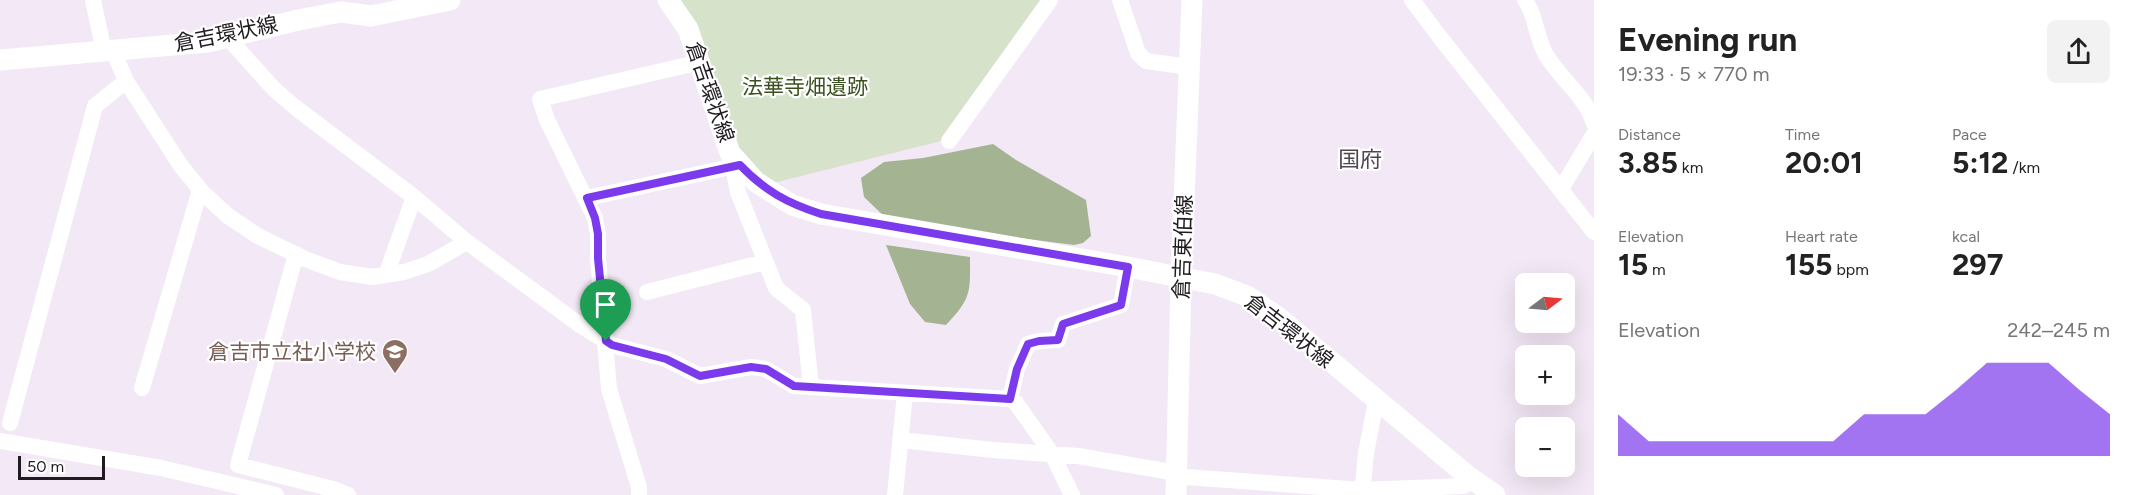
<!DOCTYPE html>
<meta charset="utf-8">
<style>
:root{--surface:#fff;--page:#f2f2f2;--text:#222;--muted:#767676;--accent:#7c3aed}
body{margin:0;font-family:Figtree,"Noto Sans JP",sans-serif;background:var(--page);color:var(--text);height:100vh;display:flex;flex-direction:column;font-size:22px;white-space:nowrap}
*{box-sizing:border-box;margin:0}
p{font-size:20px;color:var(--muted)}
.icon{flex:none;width:33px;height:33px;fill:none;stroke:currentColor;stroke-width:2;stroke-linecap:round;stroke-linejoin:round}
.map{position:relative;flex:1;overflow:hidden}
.sheet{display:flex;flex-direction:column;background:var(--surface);width:540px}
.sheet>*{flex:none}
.needle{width:39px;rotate:74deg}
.tools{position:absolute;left:1515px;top:273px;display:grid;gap:12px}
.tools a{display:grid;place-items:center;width:60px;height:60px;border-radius:9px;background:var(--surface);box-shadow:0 6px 24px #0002;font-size:30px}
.scale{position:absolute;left:18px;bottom:15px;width:87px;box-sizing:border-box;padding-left:6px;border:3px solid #1f1b20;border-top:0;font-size:16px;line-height:21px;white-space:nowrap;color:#1f1b20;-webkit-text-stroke:4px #fff;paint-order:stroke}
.pin{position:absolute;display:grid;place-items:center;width:51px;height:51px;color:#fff;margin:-62px -26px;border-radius:50% 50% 50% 0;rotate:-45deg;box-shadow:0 0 6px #0007}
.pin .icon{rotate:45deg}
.round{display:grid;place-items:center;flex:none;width:63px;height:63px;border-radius:9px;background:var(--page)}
.summary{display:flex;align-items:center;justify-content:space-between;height:102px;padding:0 24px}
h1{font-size:33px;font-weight:700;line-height:45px}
.stats{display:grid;grid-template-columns:repeat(3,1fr);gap:9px;height:102px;padding:6px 24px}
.stats div{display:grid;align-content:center}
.stats b{font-size:30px;font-weight:700}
.stats small{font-size:16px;font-weight:400}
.stats p{font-size:16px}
.chart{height:168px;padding:12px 24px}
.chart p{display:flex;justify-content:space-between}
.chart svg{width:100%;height:108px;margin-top:6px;fill:var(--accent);opacity:.7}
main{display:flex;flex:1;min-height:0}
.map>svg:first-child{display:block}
.green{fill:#d7e2cb}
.forest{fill:#a4b493}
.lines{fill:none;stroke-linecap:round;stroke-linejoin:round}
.minor{stroke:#fff;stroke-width:16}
.major{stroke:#fff;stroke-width:21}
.route-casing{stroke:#fff;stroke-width:12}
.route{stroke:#7c3aed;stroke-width:8}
.labels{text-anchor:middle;stroke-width:4.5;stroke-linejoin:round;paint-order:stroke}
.street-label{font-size:21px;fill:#1f1b20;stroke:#fff}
.park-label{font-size:21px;fill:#3a501e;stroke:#fff}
.education-label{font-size:21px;fill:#785e54;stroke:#fff;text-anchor:end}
.neighbourhood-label{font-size:22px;fill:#4f4651;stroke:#fff}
</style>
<main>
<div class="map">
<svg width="1594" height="495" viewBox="0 0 1594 495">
<rect width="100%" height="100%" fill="#f3e8f5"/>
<path class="green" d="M679,0H1047L949,139L769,184L758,175L737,145Z"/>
<path class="forest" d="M993,144L1016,160L1086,200L1091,236L1083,243L1074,245L889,221L864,197L861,178L884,162L923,158Z
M886,245L970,257C970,292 972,298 946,325L925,322L910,304Z"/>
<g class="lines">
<path class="minor" d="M93,0L104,52
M1120,0L1138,53L1146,61L1190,67
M1412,0L1439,36L1594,232
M1525,0C1537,17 1536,41 1548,58C1562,80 1587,98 1594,124
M227,37L275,90L296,108L414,197L467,242L580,325L612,345L666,359L700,376L751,367L766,369L794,386L1010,399L1016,403L1052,454L1072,495
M113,50L126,81L181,166L203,193L228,216L258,236L305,259L340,272L373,277L404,272L428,264L467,242
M949,141L1050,0
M1561,189L1594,134
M587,198L740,165L735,177L738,192L776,288L803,310L811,387
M296,254L238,465L333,489L348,495
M386,275L414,197
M647,292L765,262
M142,388L200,190
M1010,399L1017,369L1028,344L1039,341L1058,340L1063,324L1121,305L1128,267
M10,423L95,106L126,81
M901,440L993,450L1078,456L1177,473L1186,477L1362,490L1464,486
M0,441L161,468L276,495
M639,495V487L609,389L598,258V234L595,218L547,120L540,99L692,64
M895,495L905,393
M1362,495L1366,453L1376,401"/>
<path class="major" d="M668,0L688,29L730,153L756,182L792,205L821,214L1128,267L1215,284L1247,296L1278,317L1469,477L1495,495
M0,60L208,42L298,20L341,12L371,16L450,0
M1176,495L1181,277L1192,0"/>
</g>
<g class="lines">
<defs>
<path id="route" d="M740,165C765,191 787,203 821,214L1128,267L1121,305L1063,324L1058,340L1039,341L1028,344L1017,369L1010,399L794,386L766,369L751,367L700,376L666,359L612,345L606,341L598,258V234L595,218L587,198Z"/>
</defs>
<use href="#route" class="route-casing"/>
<use href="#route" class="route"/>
</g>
<defs>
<symbol id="school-pin" viewBox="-11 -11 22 30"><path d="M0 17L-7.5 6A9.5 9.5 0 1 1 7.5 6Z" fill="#8d6e63" stroke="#fff"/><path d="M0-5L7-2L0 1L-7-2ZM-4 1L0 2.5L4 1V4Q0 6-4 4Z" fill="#fff"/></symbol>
</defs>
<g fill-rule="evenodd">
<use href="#school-pin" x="380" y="337" width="30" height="40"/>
</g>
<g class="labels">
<g class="street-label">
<text transform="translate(226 34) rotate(-11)" y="7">倉吉環状線</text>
<text transform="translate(710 92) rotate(71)" y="7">倉吉環状線</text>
<text transform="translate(1183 247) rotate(-88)" y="7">倉吉東伯線</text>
<text transform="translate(1289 331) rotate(38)" y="7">倉吉環状線</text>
</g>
<g class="park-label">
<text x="805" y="94">法華寺畑遺跡</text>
</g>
<g class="education-label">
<text x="376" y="359">倉吉市立社小学校</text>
</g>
<g class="neighbourhood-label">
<text x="1360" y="167">国府</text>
</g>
</g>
</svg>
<div class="tools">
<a><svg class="needle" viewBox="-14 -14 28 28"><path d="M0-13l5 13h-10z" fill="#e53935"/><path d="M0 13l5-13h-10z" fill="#767676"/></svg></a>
<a>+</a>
<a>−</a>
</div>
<div class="scale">50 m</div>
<div class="pin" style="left:606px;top:341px;background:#1e9e55"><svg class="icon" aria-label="arrive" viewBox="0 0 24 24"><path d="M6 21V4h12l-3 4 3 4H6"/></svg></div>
</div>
<section class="sheet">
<div class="summary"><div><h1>Evening run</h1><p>19:33 · 5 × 770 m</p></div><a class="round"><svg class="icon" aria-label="share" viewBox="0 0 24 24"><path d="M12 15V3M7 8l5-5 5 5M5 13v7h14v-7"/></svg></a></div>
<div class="stats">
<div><p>Distance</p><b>3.85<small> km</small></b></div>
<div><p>Time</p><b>20:01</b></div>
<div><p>Pace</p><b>5:12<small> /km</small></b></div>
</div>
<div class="stats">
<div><p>Elevation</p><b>15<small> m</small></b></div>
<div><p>Heart rate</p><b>155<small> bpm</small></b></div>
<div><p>kcal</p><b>297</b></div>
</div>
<div class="chart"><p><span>Elevation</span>242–245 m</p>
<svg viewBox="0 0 160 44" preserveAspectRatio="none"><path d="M0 44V27L10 38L20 38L30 38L40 38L50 38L60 38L70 38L80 27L90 27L100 27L110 17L120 6L130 6L140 6L150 17L160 27V44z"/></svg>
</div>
</section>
</main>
